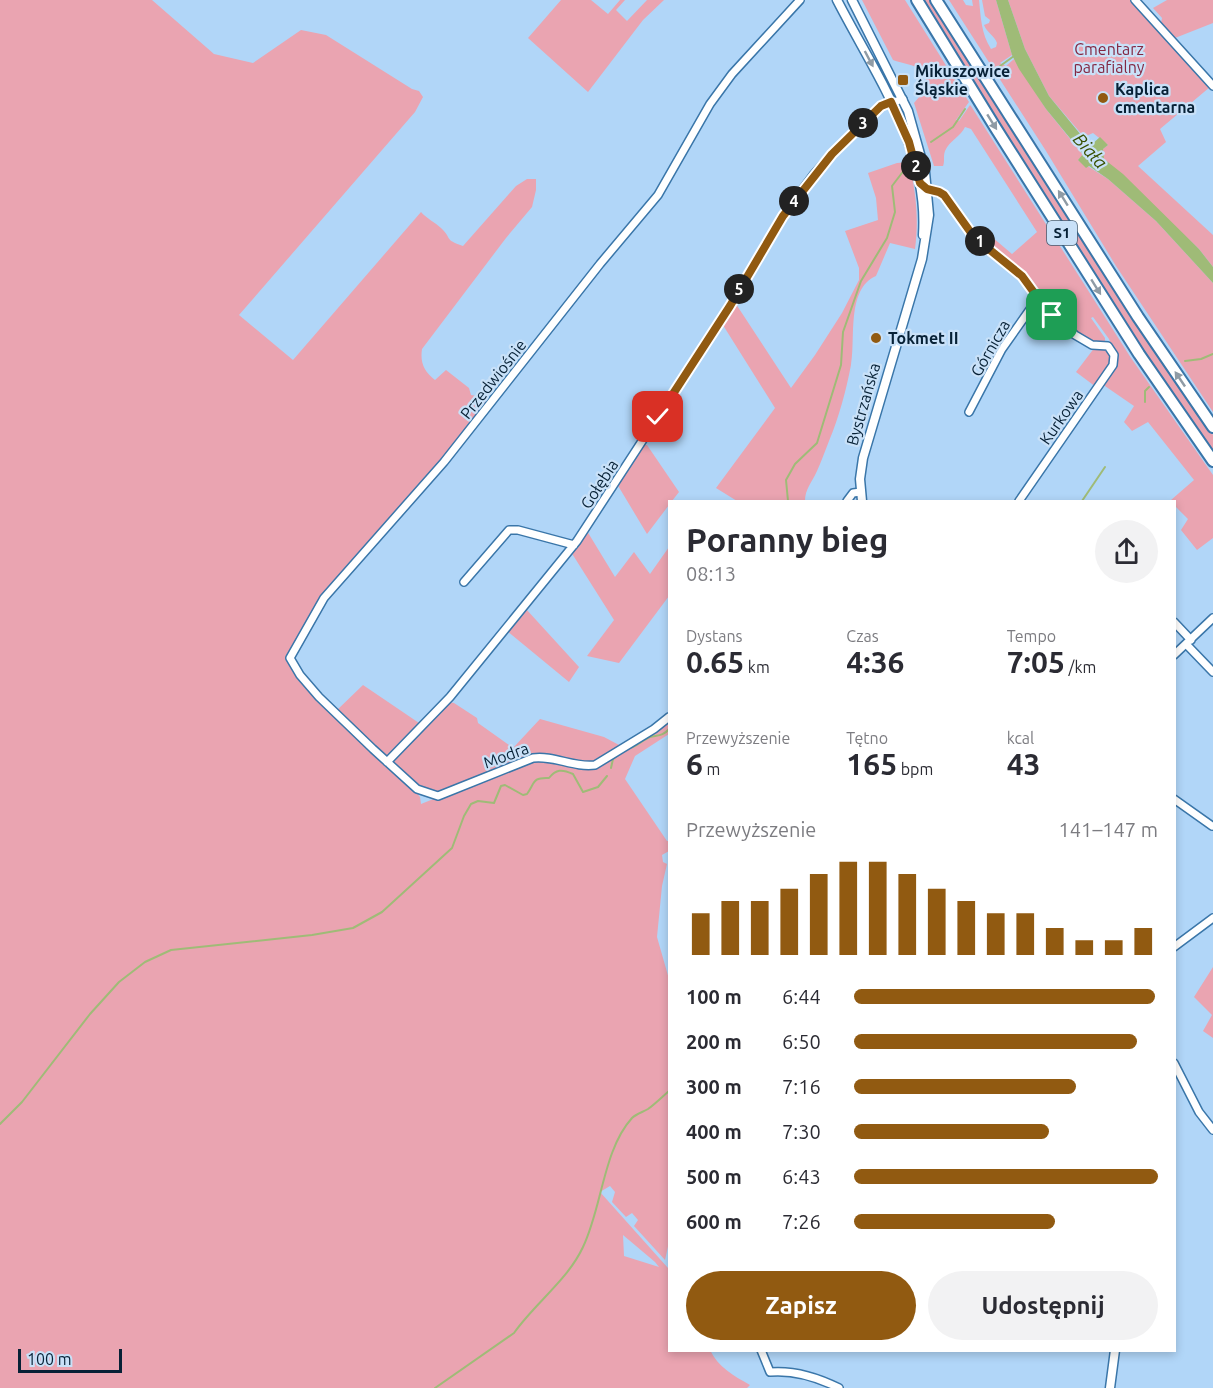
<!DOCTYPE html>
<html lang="pl">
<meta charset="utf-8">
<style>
:root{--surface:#fff;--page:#f2f2f3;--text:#2b2b33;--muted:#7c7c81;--accent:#915a11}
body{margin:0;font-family:Ubuntu,sans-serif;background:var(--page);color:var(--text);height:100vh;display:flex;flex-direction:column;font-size:22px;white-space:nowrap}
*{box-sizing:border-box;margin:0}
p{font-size:20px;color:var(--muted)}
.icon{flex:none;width:33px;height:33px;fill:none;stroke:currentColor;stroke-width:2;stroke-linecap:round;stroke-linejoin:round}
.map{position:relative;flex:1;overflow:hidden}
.drawer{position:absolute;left:668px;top:500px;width:508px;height:852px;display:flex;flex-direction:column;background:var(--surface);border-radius:0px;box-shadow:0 3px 9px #0003}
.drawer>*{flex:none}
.scale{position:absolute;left:18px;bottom:15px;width:104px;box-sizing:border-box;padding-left:6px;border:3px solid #072136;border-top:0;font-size:16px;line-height:21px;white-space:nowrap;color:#072136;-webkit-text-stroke:4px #c9e1f8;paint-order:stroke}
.pin{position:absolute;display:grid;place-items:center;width:51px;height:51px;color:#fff;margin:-26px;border-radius:12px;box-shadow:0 3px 9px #0006}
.km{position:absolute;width:30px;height:30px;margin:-15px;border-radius:50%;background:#222;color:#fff;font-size:16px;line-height:30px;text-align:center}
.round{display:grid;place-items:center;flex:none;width:63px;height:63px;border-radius:32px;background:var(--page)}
.head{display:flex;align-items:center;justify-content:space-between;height:102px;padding:0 18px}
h1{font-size:33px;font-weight:700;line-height:45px}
.stats{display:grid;grid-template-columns:repeat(3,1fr);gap:9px;height:102px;padding:6px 18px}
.stats div{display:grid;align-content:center}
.stats b{font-size:30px;font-weight:700}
.stats small{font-size:16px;font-weight:400}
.stats p{font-size:16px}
.chart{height:168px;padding:12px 18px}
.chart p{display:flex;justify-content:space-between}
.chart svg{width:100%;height:108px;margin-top:6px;stroke:var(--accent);stroke-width:6}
.action{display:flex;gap:12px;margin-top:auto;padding:12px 18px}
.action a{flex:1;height:69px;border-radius:36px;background:var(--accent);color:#fff;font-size:24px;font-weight:700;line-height:69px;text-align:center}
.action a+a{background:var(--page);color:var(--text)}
ul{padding:0 18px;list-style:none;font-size:20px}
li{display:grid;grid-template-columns:96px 72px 1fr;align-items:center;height:45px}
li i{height:15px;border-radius:8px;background:var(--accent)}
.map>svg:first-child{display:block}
.green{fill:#eaa4b1;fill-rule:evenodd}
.water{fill:#9fbb77}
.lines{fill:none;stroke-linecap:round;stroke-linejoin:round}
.stream{stroke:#9fbb77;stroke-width:2}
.minor-casing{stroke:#3a76a9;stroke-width:10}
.major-casing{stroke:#3a76a9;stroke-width:11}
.highway-casing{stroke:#3a76a9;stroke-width:14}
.minor{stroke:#fff;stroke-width:7}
.major{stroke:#fff;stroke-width:8}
.highway{stroke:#fff;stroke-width:10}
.oneway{fill:#8f9ba5}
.route-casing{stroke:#fff;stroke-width:12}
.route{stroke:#915a11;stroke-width:8}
.poi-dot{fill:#915a11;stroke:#c9e1f8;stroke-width:2}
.labels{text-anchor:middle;stroke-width:4.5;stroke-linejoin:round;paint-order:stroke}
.shield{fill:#c9e1f8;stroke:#415b70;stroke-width:1.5}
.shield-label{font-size:15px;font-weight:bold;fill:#072136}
.park-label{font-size:16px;fill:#832742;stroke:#c9e1f8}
.poi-label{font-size:16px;font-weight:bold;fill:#072136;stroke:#c9e1f8;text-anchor:start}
.street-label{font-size:16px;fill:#072136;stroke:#c9e1f8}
.water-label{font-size:18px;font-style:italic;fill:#385001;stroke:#c9e1f8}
</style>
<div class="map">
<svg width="1213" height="1388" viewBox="0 0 1213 1388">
<rect width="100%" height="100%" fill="#b1d6f8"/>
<path class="green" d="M0,0H152L214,54L253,63L301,30L326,35L412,89L419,91L423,97L415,112L239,315L293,360L421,212C427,219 435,222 441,228C453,239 443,239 463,246L516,186L527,179H536V190L532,207L506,238L422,349C420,363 424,371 435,380L446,370L469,388L471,395L494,399L460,441L342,575L288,658L293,667L416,792L420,797L421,804L533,759L590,768L665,723L669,725V734L635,756L625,779L667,841H669V851L662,855L663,862L667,864L662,886L657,937L669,979V1242L665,1260L634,1226L638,1220L632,1213L626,1217L612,1202L615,1192L610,1186L600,1192L668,1268L669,1350H710C718,1367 734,1376 750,1385L747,1388H0ZM623,1235L655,1262L659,1267L624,1256Z
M561,0H591L608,14L620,0H625L616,10L627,21L647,0H664L643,20L588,92L528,38Z
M862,0H905L969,102L956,120L959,121L970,105L971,106L1131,358L1213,475V538L1197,550L1181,530L1188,519L1175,506L1174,501L1171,500L1194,480L1148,422L1132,431L1124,422L1134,406L1102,384L1115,367L1117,360L1109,339L1093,317L1091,318L1105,338V343H1092L1085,340L1053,313L1021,272L987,243L992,237L1012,254L1037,232L971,129L965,127C961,136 949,141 945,151C943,156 945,161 943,166H934L915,106L914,103L925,90C931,64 909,66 893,60Z
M922,0H930L947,24L1184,394L1213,435V453C1110,306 1016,153 922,0Z
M949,0H963L966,5L973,6L972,0H979C981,18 981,33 991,49L996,47L997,43C994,35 987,33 984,25L989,23L990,20L985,16L982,0H996L1012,55L1000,63L1006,66L1014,59L1046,109L1083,155L1078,160L1108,179L1156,221L1213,283V412L1116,266L1046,151Z
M1008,0H1131L1210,87L1160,129L1166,142L1138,166L1213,235V267L1199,249L1103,158V149L1108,145L1093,133L1084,137L1049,96L1025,49Z
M1167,0H1213V23L1175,38L1161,23L1162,18L1153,8Z
M909,162C916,192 919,219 915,249L890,243L876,276C846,289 856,339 851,365C846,391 839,417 829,441C825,451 821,462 817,471C812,482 805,489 805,501H737L716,488L775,408L721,322L734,301L791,388L815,355L842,313L859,280V268L845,231L878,220L876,198L868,173L897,163Z
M1095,347L1106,348C1117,365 1105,372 1096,387L1076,372Z
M645,445H647L679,492L672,501H669V505L647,534L617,484L642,446Z
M587,531L615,577L634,552L650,574L669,547V596L619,663L587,656L614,620L571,552Z
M526,609L579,667L569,682L507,631Z
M363,685L422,725L388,759L335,712Z
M449,702L454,703L477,718L478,723L513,748L540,719L604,737L621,746L597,762L590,764L548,755L439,793L419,787L391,761Z
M1213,967V1038L1203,1031L1212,1015L1194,997Z"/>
<path class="water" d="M996,0H1008L1025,49L1049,96L1090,146L1100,137L1108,145L1103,149L1104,159L1123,174L1199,249L1213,267V283L1156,221L1108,179L1089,166L1086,168L1078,160L1083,154L1046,109L1019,69L1012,55Z"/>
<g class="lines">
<path class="stream" d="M996,69L1014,56
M931,142L953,127L965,109
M1185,361L1201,359L1213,354
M1145,402V391L1149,387
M788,501L786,480L795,464L817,443L841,365L843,332L861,281L887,238L895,212L892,186L908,165
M1082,501L1105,467
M627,749C637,747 642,740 650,737C659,735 663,736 669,729
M611,768L613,759L622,752
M0,1124L22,1102L90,1014L119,982L145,962L171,950L312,935L353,928L382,912L452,848L464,816L471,804L478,801L494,803L501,786L505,785L523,795L527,794C535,783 532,777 549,778C556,769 562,769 573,774L583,792L598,787L607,776
M435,1388L514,1333C535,1303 567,1281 583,1247C602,1208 603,1150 632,1118C636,1114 643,1112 648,1109C655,1104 662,1097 669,1091"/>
<defs>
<path id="minor" d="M1135,0L1213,86
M923,186L944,195L974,237L1022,276L1044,306L1075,335L1092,345L1108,346L1114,355L1113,365L1019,501
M969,412L1002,349L1038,298
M847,501L853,493L861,492
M464,582L509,530H518L574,545
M1174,622L1191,640
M1186,644L1213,672
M1174,655L1213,618
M669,717L654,729L595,765C574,768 554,755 533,758L438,796L417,789L373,749L319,697L300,675L290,658L324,598L444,462L600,264L658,195L710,104L732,74L800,0
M387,762L450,697L577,541L730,306L783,216L814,174L832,154L881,106L903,99
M1174,799L1212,826
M1174,947L1213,918
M1174,1063L1199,1112L1213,1130
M761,1350L770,1372C794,1370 817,1377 839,1388"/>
<path id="major" d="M837,0C875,74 929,148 923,235
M852,0L908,111L925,172L929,215L922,259L863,458L860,479L862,501
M1110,1388L1115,1350"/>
<path id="highway" d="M917,0L995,127L1139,354L1213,461
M936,0L1138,317L1213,427"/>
</defs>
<use href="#minor" class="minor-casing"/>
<use href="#major" class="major-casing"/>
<use href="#highway" class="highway-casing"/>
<use href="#minor" class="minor"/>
<use href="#major" class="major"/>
<use href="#highway" class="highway"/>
</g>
<defs><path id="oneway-solid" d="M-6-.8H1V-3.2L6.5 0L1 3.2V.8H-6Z" transform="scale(1.5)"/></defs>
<g class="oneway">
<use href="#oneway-solid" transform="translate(869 59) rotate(62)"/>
<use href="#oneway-solid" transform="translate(992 122) rotate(58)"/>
<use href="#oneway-solid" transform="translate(1063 198) rotate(-122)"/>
<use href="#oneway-solid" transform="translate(1096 287) rotate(58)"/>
<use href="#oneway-solid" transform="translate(1180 379) rotate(-124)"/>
</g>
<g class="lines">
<defs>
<path id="route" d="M658,417L730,306L783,216L832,154L881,106L891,102L909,142L920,183L927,189L939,192L944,195L974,237L1022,276L1038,298L1052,315"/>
</defs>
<use href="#route" class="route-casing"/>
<use href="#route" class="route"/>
</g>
<g class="poi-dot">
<rect x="897" y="74" width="12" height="12" rx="3"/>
<circle cx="1103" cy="98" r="6"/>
<circle cx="876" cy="338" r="6"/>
</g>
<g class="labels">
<rect class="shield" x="1047" y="221" width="30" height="24" rx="4.5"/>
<g class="shield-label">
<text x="1062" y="238">S1</text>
</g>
<g class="park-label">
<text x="1109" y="55">Cmentarz<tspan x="1109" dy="18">parafialny</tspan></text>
</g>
<g class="poi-label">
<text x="915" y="77">Mikuszowice<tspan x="915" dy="18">Śląskie</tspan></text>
<text x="1115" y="95">Kaplica<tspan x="1115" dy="18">cmentarna</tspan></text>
<text x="888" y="344">Tokmet II</text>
</g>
<g class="street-label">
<text transform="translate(990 348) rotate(-60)" y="6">Górnicza</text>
<text transform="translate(493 379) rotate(-52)" y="6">Przedwiośnie</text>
<text transform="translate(863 404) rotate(-74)" y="6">Bystrzańska</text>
<text transform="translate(1061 417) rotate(-55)" y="6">Kurkowa</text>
<text transform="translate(599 484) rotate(-57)" y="6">Gołębia</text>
<text transform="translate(506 755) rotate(-20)" y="6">Modra</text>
</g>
<g class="water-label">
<text transform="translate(1090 151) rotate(48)" y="6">Biała</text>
</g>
</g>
</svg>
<div class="scale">100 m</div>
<div class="pin" style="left:1052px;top:315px;background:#1e9e55"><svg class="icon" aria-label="arrive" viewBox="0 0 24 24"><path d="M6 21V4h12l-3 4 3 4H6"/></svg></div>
<div class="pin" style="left:658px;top:417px;background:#d93025"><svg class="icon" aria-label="check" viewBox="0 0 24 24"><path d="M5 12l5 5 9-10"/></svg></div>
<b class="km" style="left:980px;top:241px">1</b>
<b class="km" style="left:916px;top:166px">2</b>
<b class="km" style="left:863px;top:123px">3</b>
<b class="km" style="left:794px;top:201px">4</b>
<b class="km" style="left:739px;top:289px">5</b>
<section class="drawer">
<div class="head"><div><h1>Poranny bieg</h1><p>08:13</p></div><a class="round"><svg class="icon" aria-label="share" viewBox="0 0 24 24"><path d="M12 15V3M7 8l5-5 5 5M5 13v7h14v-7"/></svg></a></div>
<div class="stats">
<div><p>Dystans</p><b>0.65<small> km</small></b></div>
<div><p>Czas</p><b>4:36</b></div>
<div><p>Tempo</p><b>7:05<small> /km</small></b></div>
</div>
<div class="stats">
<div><p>Przewyższenie</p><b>6<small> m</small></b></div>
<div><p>Tętno</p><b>165<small> bpm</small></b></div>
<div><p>kcal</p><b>43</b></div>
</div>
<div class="chart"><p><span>Przewyższenie</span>141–147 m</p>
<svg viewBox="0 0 160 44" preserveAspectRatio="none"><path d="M5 44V27M15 44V22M25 44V22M35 44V17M45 44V11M55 44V6M65 44V6M75 44V11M85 44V17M95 44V22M105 44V27M115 44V27M125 44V33M135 44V38M145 44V38M155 44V33"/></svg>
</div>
<ul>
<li><b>100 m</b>6:44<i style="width:99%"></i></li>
<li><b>200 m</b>6:50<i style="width:93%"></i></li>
<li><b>300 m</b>7:16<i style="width:73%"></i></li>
<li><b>400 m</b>7:30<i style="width:64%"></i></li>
<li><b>500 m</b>6:43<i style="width:100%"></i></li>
<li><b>600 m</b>7:26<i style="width:66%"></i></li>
</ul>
<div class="action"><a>Zapisz</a><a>Udostępnij</a></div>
</section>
</div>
